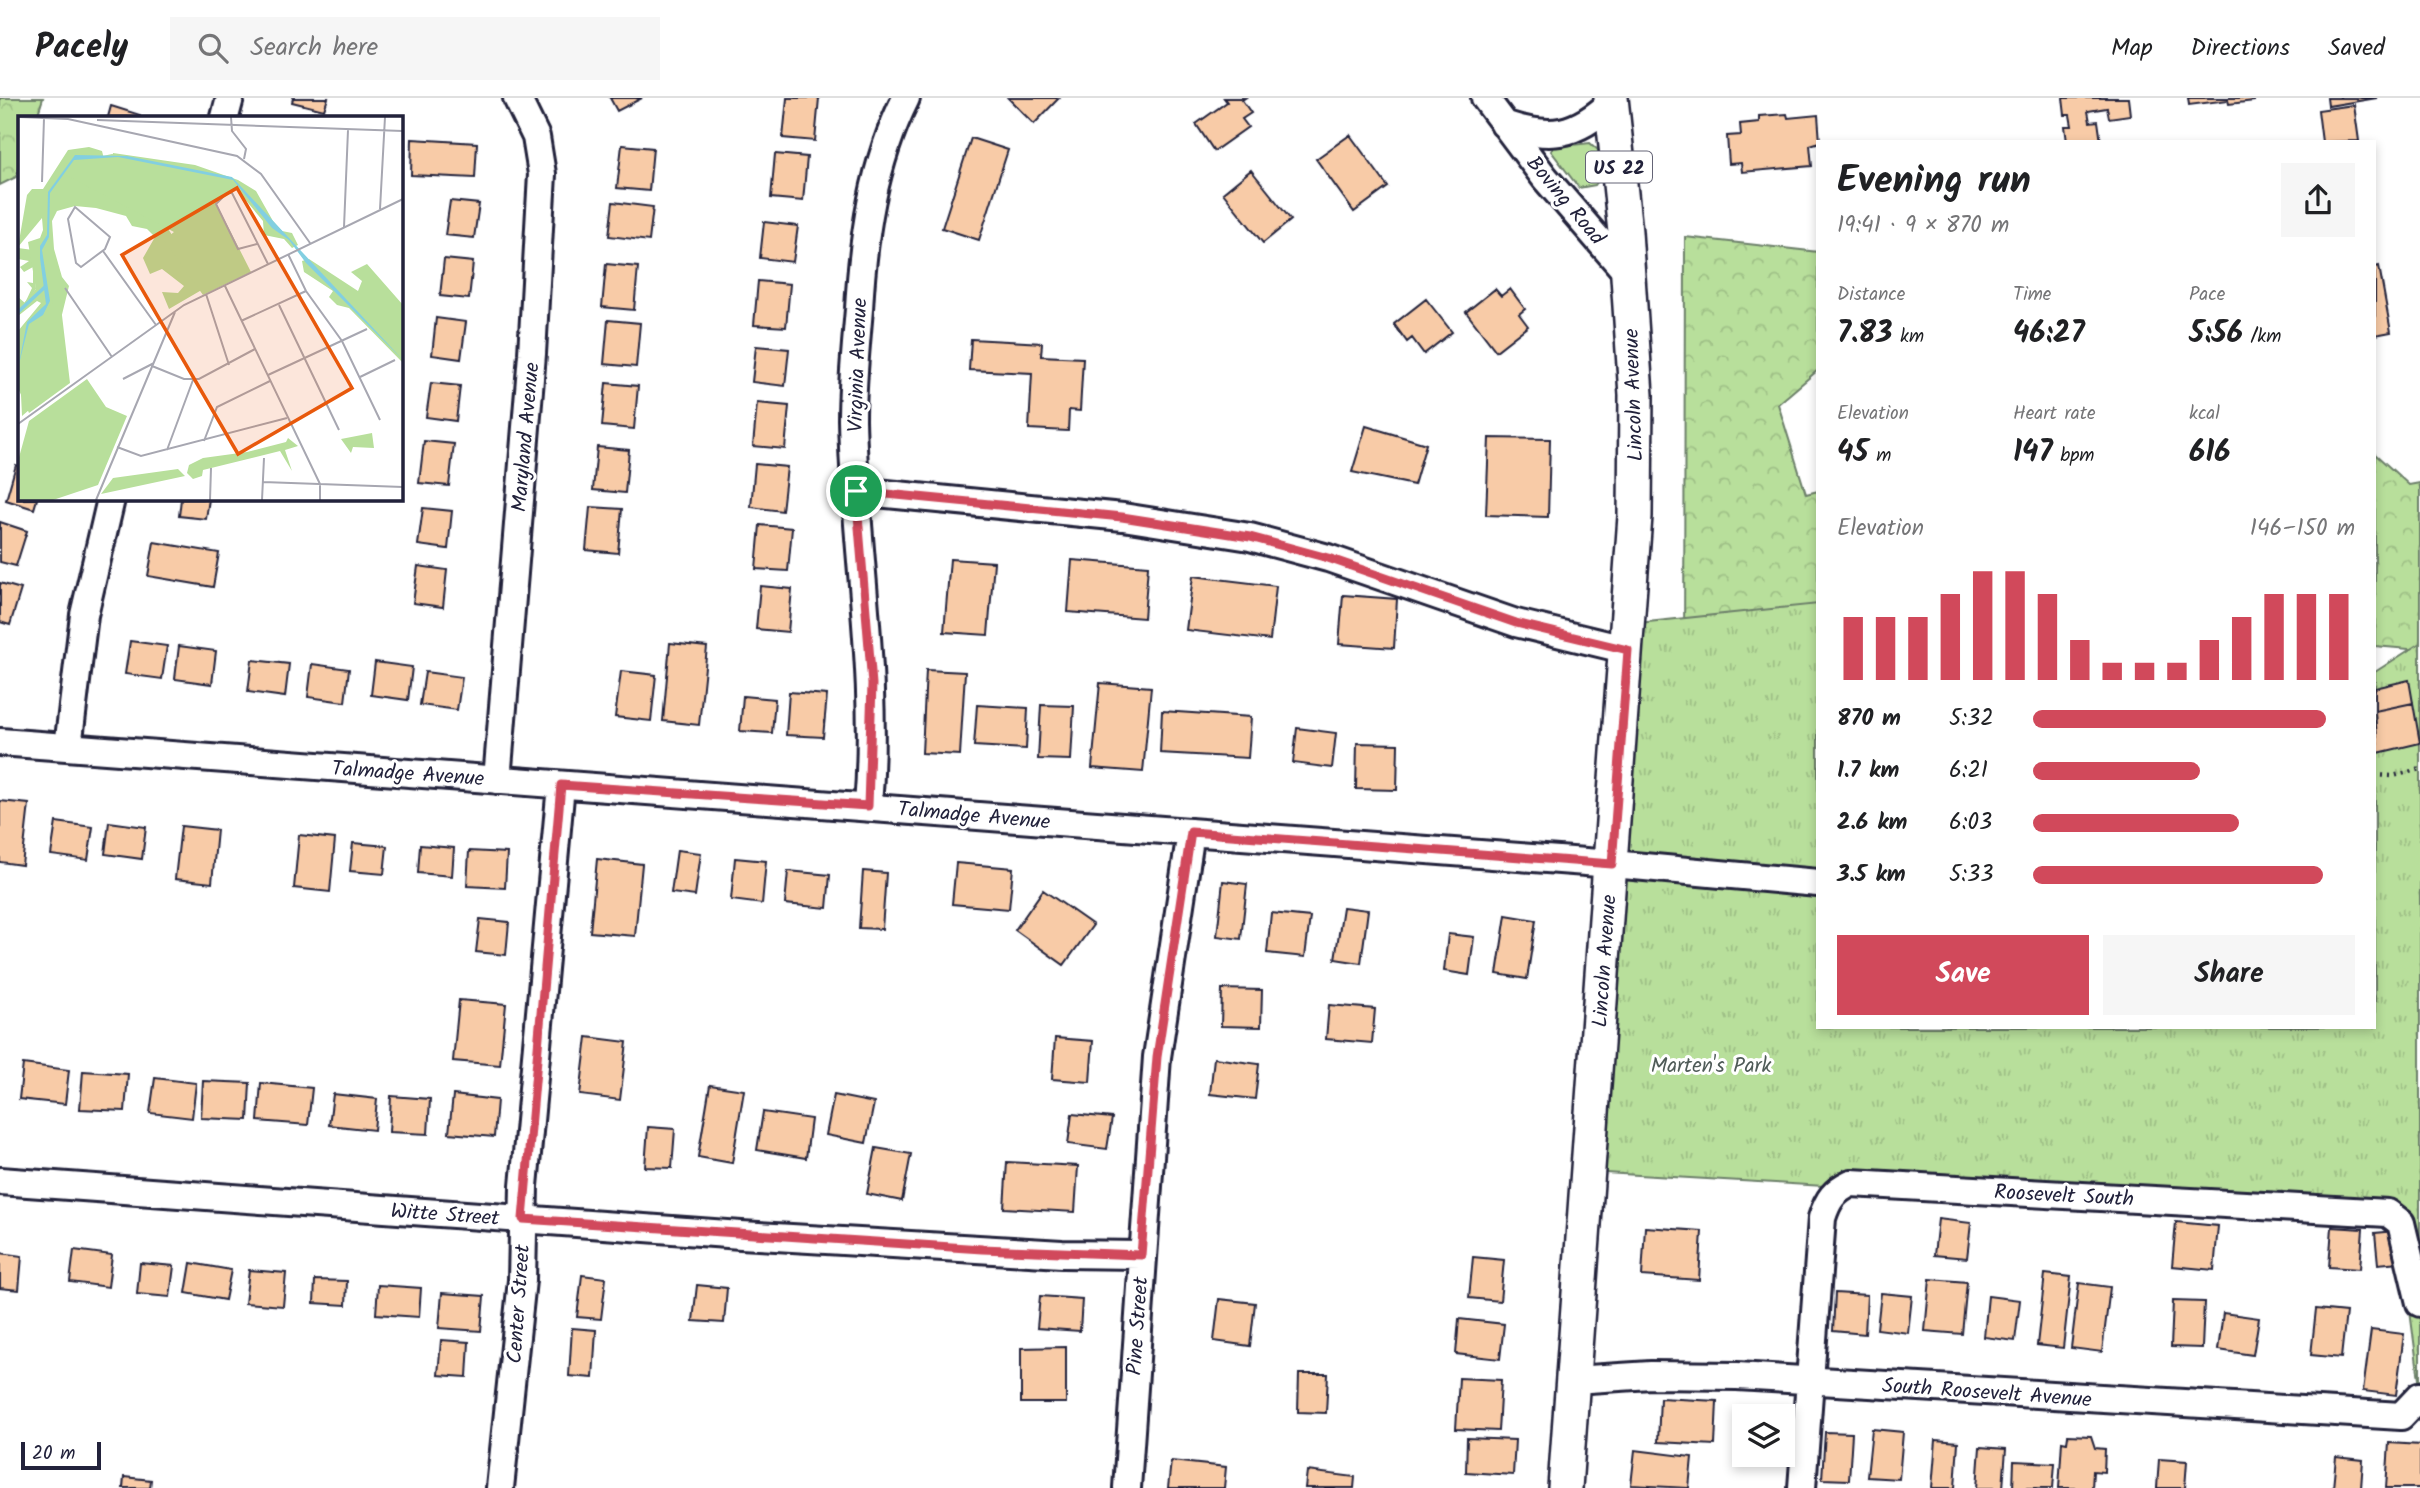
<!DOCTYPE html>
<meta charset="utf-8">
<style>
:root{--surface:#fff;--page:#f6f6f6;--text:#202124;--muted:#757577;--line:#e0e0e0;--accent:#d1495b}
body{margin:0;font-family:Kalam,sans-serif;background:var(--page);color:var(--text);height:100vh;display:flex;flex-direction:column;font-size:26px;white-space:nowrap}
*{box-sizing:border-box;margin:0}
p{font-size:23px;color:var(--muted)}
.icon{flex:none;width:38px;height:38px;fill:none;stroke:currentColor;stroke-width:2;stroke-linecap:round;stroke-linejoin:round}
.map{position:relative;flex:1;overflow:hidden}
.details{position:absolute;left:1816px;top:42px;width:560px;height:889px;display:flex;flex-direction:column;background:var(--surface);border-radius:0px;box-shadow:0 4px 10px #0003}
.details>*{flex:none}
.controls{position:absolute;left:1732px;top:1306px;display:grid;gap:14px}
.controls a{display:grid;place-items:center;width:63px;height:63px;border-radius:0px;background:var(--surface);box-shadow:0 4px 10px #0003;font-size:35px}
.scale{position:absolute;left:21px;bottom:18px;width:80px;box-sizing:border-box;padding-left:7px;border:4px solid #22223b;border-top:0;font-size:19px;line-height:24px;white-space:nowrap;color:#22223b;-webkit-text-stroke:5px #fff;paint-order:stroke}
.pin{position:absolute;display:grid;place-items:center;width:60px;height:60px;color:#fff;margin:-30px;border:4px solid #fff;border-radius:50%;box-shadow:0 2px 7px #0007}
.round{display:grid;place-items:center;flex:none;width:74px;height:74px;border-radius:0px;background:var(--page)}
.overview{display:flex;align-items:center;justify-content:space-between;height:119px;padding:0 21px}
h1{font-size:38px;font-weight:800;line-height:52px}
.metrics{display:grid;grid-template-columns:repeat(3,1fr);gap:10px;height:119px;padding:7px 21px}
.metrics div{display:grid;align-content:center}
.metrics b{font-size:30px;font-weight:800}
.metrics small{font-size:19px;font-weight:400}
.metrics p{font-size:19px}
.chart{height:196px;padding:14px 21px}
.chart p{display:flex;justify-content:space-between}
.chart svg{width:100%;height:126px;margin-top:7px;stroke:var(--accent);stroke-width:6}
.action{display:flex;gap:14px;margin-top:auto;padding:14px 21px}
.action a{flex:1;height:80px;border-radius:0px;background:var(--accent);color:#fff;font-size:28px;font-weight:800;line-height:80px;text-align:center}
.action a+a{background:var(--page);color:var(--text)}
ul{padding:0 21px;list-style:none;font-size:23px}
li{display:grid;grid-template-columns:112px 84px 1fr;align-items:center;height:52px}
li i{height:18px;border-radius:9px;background:var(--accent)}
header{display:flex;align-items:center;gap:42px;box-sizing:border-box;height:98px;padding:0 35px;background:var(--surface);border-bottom:2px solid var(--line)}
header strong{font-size:33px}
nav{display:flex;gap:38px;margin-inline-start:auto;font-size:24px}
.search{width:490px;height:63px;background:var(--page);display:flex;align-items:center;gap:18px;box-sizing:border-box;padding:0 24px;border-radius:0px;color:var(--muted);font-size:26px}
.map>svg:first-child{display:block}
.grass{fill:#b8df9b;stroke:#6d806b;stroke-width:2}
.forest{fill:url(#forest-crowns);stroke:#6d806b;stroke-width:2}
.park{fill:url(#park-tufts);stroke:#6d806b;stroke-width:2}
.building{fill:#f8cba7;stroke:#22223b;stroke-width:2}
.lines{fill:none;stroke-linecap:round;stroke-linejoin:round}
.minor-casing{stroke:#22223b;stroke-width:32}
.major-casing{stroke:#22223b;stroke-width:38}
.path{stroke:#22223b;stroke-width:4.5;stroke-dasharray:2 5;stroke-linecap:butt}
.minor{stroke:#fff;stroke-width:26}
.major{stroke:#fff;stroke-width:33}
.route-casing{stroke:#fff;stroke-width:14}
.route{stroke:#d1495b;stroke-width:9}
.labels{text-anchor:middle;stroke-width:6;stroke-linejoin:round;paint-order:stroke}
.shield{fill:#fff;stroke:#646476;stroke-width:2}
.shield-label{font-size:19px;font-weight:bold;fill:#22223b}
.street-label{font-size:21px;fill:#22223b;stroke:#fff}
.park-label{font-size:21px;fill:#4f5b58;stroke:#fff}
.inset-river{fill:none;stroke:#82cfe1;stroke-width:3.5}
.inset-road{fill:none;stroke:#a7a7b1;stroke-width:2}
.view{fill:#e8590c;fill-opacity:0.15;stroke:#e8590c;stroke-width:3.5}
.inset-edge{fill:none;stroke:#22223b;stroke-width:3.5}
</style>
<header>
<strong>Pacely</strong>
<div class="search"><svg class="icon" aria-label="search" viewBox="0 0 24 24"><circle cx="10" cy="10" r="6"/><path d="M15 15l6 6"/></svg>Search here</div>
<nav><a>Map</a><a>Directions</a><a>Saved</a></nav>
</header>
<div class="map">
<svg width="2420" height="1390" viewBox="0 0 2420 1390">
<defs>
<pattern id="forest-crowns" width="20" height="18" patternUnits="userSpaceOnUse" patternTransform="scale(1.75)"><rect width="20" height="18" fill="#b8df9b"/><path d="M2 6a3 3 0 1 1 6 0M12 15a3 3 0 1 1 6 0" fill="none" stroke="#9ebf86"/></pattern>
<pattern id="park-tufts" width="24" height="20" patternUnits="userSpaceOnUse" patternTransform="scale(1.75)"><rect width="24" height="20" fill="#b8df9b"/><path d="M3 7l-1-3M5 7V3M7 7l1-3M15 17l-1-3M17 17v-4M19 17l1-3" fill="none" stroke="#9ebf86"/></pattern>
</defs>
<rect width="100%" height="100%" fill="#fff"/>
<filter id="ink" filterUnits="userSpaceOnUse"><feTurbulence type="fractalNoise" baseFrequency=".0143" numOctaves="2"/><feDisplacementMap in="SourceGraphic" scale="14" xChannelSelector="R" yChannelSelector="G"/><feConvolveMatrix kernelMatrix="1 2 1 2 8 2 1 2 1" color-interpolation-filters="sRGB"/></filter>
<g filter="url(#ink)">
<path class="grass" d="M1590,45L1598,52L1600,80L1595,87L1579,90L1551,53L1554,49Z"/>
<path class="forest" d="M0,0H43L37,19H19V70L16,79L0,87Z
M1685,139L1818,154V272L1778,306L1806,396L1818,393V580L1684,581Z
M2375,356L2409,387L2420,385V552L2375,548Z"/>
<path class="park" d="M1818,506V929H2375V574L2420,545V1289L2398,1122L1588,1074L1629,526Z"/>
<path class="building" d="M293,0H328L324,12L292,4Z
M610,0H642L617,13Z
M787,0H819L815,43L783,40Z
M1008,0H1059L1034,26Z
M1224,0H1245L1242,2L1251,15L1242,21L1248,29L1214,53L1196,26L1227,4Z
M2063,0H2128L2130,17L2109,20L2107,10L2088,13L2090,24L2098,23L2101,44H2067L2065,28H2072L2070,17H2065Z
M2188,0H2254V3L2229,6L2228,2L2189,7Z
M2327,0H2377L2328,8Z
M2354,7L2359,43L2322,44L2318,12Z
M111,8L140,17L139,19H108Z
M1787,16L1788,20L1818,17L1820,44L1810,47L1812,68L1742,74L1741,65L1729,66L1727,38L1741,37L1740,26L1759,24V18Z
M1350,37L1388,89L1354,114L1316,61Z
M971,40L1008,52L979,142L942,130Z
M412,41L477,45L475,80L411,77Z
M622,47L653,50L649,93L617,90Z
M775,56L807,59L803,103L771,100Z
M1251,72L1291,122L1263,145L1223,95Z
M450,103L479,106L474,140L445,137Z
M613,104L653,109L649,143L609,138Z
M764,124L798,128L793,164L760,160Z
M444,161L473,164L469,201L440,198Z
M606,166L638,169L634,212L602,209Z
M2379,168L2391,234L2375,237V169Z
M758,183L790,186L786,229L754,227Z
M1495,191L1501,198L1510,191L1525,211L1519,216L1528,228L1496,253L1466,214Z
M1426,201L1452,234L1424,256L1412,240L1407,244L1394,226Z
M436,220L466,224L461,261L432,257Z
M608,222L640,225L636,269L604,266Z
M971,241L1042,245L1041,258L1083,260L1080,313L1069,312L1068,333L1029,331L1032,275L969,272Z
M756,248L789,251L785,288L752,284Z
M431,285L460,288L456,323L426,319Z
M606,285L638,288L634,331L602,328Z
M757,305L789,308L785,351L753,348Z
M1366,328L1426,346L1414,387L1352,374Z
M1489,340L1550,341L1548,419L1486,417Z
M424,343L454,346L449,388L419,385Z
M597,349L629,352L625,395L593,392Z
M755,366L787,369L782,413L751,409Z
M16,367L19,368V401H37L34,411L6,402Z
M181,401H209L206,421L179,418Z
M590,409L622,411L618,455L586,452Z
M423,410L452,413L448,451L418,447Z
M0,424L27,433L16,468L0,464Z
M760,427L792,430L788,473L756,471Z
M154,444L219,455L213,489L148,478Z
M950,461L994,464L988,537L944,534Z
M1072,462L1148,468L1144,520L1068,514Z
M418,468L447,472L443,509L413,505Z
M1193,478L1276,488L1270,542L1186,532Z
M0,485L21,491L10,527L0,524Z
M760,488L792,491L788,534L756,531Z
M1343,497L1397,501L1394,550L1339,546Z
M130,543L167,548L162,581L125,576Z
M670,545L707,549L699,627L663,623Z
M179,548L216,553L212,586L175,581Z
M252,562L289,566L285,599L248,594Z
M375,564L412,569L408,602L371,597Z
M312,566L349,571L345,604L308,599Z
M926,572L965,574L960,657L922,655Z
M621,573L656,577L651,623L615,619Z
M425,574L462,579L457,612L420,607Z
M2409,582L2413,605L2375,613V590Z
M1100,585L1151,589L1143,674L1092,670Z
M789,594L827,597L823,639L786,637Z
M743,598L775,601L772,635L740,633Z
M2413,605L2420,645L2378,655L2375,613Z
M977,607L1028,610L1026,651L974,648Z
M1041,607L1074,608L1071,662L1038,661Z
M1162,613L1251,619L1248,660L1160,655Z
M1297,630L1336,635L1332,670L1293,665Z
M1357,645L1398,646L1397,692L1356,691Z
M0,703L29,706L22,767L0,764Z
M56,724L93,729L88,762L51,757Z
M109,724L146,729L142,761L105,756Z
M181,728L217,732L212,785L175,781Z
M299,737L335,741L330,794L294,790Z
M353,745L387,748L384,776L350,773Z
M420,747L454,750L452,778L418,775Z
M677,752L701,755L695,798L671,795Z
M469,753L507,755L505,790L467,788Z
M735,760L766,763L762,806L731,802Z
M597,761L642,766L635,838L590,834Z
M956,765L1013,770L1009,811L952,806Z
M788,773L830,777L827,810L785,806Z
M863,773L886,775L882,831L859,830Z
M1223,783L1247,786L1241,841L1217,838Z
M1043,792L1093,827L1064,867L1015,832Z
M1343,809L1368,812L1361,865L1335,861Z
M1271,815L1310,819L1305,859L1267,855Z
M1506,817L1536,822L1527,881L1497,876Z
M480,821L509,824L506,857L476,854Z
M1448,836L1474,839L1469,877L1444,873Z
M1222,891L1262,892L1261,929L1221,928Z
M459,902L506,906L500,967L453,963Z
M1329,907L1375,911L1372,945L1326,941Z
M587,939L627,944L620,1002L580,997Z
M1055,940L1093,943L1090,984L1052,981Z
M1214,960L1259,966L1255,1001L1210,996Z
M23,966L69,972L65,1006L19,1001Z
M83,973L128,976L125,1013L80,1011Z
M155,980L196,985L192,1020L150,1015Z
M203,983L250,985L248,1022L201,1020Z
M261,985L312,990L308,1027L258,1023Z
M710,987L744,992L732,1065L698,1059Z
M333,996L377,1001L374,1032L329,1027Z
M453,997L497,1002L494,1039L449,1035Z
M834,997L874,1005L866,1045L826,1037Z
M391,998L430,1001L428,1036L389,1034Z
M763,1014L811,1021L806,1060L757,1052Z
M1072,1016L1112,1020L1107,1051L1068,1046Z
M648,1029L675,1031L672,1070L645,1069Z
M876,1050L911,1056L902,1103L867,1096Z
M1007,1064L1078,1068L1075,1114L1004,1110Z
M1938,1121L1971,1125L1967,1160L1934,1157Z
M2176,1124L2218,1128L2214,1172L2172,1168Z
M1645,1129L1702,1133L1699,1182L1642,1178Z
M2332,1129L2363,1131L2360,1171L2329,1169Z
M2396,1133L2399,1164L2378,1166L2375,1135Z
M74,1152L112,1157L108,1189L70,1184Z
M0,1155L22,1158L19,1192L0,1190Z
M1473,1159L1504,1162L1500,1203L1469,1200Z
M140,1165L174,1168L170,1199L137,1196Z
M191,1165L231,1172L225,1202L186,1195Z
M249,1172L286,1175L283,1208L245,1205Z
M2045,1176L2071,1179L2063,1250L2037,1247Z
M582,1177L606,1180L601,1221L577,1219Z
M1930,1181L1967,1184L1962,1236L1925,1233Z
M315,1182L347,1183L346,1207L314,1205Z
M2079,1185L2110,1189L2102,1254L2071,1250Z
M378,1187L421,1190L419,1219L376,1216Z
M697,1187L727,1190L724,1225L693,1223Z
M442,1195L484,1198L481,1233L439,1230Z
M1835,1195L1867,1197L1865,1236L1833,1233Z
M1881,1195L1912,1198L1908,1235L1877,1231Z
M1040,1198L1082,1201L1080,1233L1037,1230Z
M1988,1198L2020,1202L2015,1243L1984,1239Z
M1219,1201L1255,1205L1250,1248L1214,1243Z
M2173,1203L2204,1204L2202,1250L2171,1249Z
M2316,1211L2346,1214L2341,1260L2311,1257Z
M2223,1215L2259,1220L2253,1257L2218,1252Z
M1459,1221L1504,1226L1500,1261L1456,1256Z
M572,1230L596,1232L593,1280L569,1278Z
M2371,1232L2404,1236L2396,1297L2363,1293Z
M441,1242L469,1244L467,1279L438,1277Z
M1066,1249V1305H1021V1250Z
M1299,1276H1328L1326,1315L1298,1314Z
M1459,1280L1501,1282L1498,1333L1456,1331Z
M1660,1300L1717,1303L1715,1347L1658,1344Z
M1872,1331L1903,1334L1899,1381L1867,1379Z
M1825,1334L1852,1335L1849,1382L1822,1381Z
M2068,1337L2091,1338L2095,1350L2105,1351L2104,1374L2093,1373L2092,1390H2059L2062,1343L2067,1344Z
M1467,1340L1515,1342L1513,1377L1466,1374Z
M1936,1342L1958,1344L1955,1390H1932Z
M2389,1345L2420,1347V1390H2386Z
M1980,1349L2006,1351L2003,1390H1977Z
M1635,1352L1692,1359L1689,1390L1631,1387Z
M2336,1359L2363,1362L2361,1390H2333Z
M2159,1361L2187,1363L2185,1390H2157Z
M1171,1363L1226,1369L1224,1390H1168Z
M2014,1363L2055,1365L2053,1390H2013Z
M1307,1373L1355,1379L1354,1390H1305Z
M124,1379L151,1382L150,1390H123Z"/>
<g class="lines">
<defs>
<path id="minor" d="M1485,0L1545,80L1628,176
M225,19L230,0
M1504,26C1550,42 1576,38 1612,4
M856,393L1123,419L1250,439L1328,460L1516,525L1628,552
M0,644L1612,766L1818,785
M68,649L84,517L111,401
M497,682L532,256L542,76L536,39L517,0
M868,708C879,578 855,451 852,322C852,285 856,247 859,211C863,138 873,66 906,0
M0,1083L741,1137L1062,1156L1141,1157
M1573,1282L1651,1277L1737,1278L2401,1318L2420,1298
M500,1390L522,1182L524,1088L561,687
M1127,1390L1157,959L1191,734
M1802,1390L1822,1120C1828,1101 1834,1093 1851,1085L2388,1115L2401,1125L2420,1205"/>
<path id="major" d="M1565,1390L1635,418L1636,297L1625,134L1611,0"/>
</defs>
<use href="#minor" class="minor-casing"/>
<use href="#major" class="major-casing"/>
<path class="path" d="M2375,677L2393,678L2420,671"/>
<use href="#minor" class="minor"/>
<use href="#major" class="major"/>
</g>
</g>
<g class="lines" filter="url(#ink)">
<defs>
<path id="route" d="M856,393L1122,419L1250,439L1328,460L1516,525L1628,552L1612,766L1191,734L1157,959L1141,1157L982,1151L523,1121L561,687L868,708L872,586Z"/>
</defs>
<use href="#route" class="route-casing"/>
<use href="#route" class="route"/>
</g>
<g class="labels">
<rect class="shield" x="1586" y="53.5" width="66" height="31" rx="5"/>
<g class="shield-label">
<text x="1619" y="76">US 22</text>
</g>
<g class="street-label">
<text transform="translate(1566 102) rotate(50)" y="7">Boving Road</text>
<text transform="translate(857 267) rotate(-88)" y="7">Virginia Avenue</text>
<text transform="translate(1633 297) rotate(-92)" y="7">Lincoln Avenue</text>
<text transform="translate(525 339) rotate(-85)" y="7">Maryland Avenue</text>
<text transform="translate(408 675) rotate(4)" y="7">Talmadge Avenue</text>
<text transform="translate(974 717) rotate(5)" y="7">Talmadge Avenue</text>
<text transform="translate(1604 863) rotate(-86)" y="7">Lincoln Avenue</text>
<text transform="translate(2064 1097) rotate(3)" y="7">Roosevelt South</text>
<text transform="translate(445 1116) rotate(4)" y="7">Witte Street</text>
<text transform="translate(518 1206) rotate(-86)" y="7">Center Street</text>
<text transform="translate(1137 1228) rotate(-86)" y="7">Pine Street</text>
<text transform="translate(1987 1294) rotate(4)" y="7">South Roosevelt Avenue</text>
</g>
<g class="park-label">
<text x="1711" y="974">Marten's Park</text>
</g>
</g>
<g transform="translate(18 18)">
<rect width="385" height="385" fill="#fff"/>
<path d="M0,132L15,134L18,173L7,189L0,194V181L7,187L14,172L9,166L15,167V151L6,156L2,151L11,145L0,143Z" fill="#b8df9b"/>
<path d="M71,31L84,35L87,47L149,111L187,172L151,193L144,176L160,177L166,170L144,153L132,158L125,142L137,121L129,113L114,110L108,100L78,92L57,90L39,95L34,105L36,133L44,161L51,170L37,227L11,294L4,300L0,215L23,187L19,185L0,200V194L18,173L10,126L22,122L25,114L24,102L0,131L9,79L14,73H25L50,34ZM95,37L177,49L220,64L238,75L255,105L264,115L274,117L280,129L274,132L266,123L246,119L245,105L216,70L94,45ZM291,143L340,175L344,165L333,156L349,148L385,189V247L331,192L319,189L311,181L315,175L286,156L284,145ZM270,322L280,330L267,334L274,355L262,335L185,354L184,360L175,363L169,357L171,349L185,342L229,336L268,326ZM160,353L167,360L83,378L95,362Z" fill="#b8df9b"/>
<path d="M94,38L190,55L223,68L198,87L233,156L185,179L146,124L156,116L46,58L47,48ZM41,174L52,267L11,297L0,272V245L10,210L35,187L32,179ZM69,263L88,291L109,300L80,369L35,384H0V345L11,305ZM354,317L356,332L335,331L333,337L323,323Z" fill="#b8df9b"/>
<path d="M57,39L109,40L214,61L385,244L288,147L271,124L254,112L215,64L100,41L56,44L32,77L31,121L24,134L32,185L25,199L11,208L0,252L9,206L28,188L22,142V130L29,119L30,76Z" fill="#82cfe1"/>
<path class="inset-river" d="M0,196L28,170"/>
<path class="inset-road" d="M0,1L50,3L219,40L243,58L292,127M213,1L214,15L228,33L226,43M79,4L385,15M24,66L26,2M57,91L92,121L87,133L63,151L58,147L50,103ZM362,93L367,1M326,111L330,14M239,128L220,133L198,88L209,77H214L250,148M85,135L138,209M270,138L288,175L324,225L362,304M207,170L302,368V384M47,172L94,241M188,178L211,249M261,189L321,314M223,205L288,175M134,250L166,263H181L237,233M250,259L349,213M342,261L377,244M105,263L136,247M0,308L166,189L385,83M186,325L199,291L252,265M99,331L123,340L269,302M149,334L175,264M245,366L385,371M78,384L157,196M192,384L193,352M244,384L246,342"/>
<path class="view" d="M219,72L334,272L220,338L104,139Z"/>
<rect width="385" height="385" class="inset-edge"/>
</g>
</svg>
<div class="controls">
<a><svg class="icon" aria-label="layers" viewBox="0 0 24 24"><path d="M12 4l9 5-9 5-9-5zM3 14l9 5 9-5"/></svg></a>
</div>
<div class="scale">20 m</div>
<div class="pin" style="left:856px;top:393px;background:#1e9e55"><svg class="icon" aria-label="arrive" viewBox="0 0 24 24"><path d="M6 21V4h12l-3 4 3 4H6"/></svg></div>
<section class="details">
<div class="overview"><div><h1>Evening run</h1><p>19:41 · 9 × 870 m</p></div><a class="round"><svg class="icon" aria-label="share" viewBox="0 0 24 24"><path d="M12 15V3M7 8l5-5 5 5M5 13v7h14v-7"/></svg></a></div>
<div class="metrics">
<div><p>Distance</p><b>7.83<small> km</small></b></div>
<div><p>Time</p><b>46:27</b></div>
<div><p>Pace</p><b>5:56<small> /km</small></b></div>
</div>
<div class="metrics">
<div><p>Elevation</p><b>45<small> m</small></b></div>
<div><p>Heart rate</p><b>147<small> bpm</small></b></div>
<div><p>kcal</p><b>616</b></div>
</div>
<div class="chart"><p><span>Elevation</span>146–150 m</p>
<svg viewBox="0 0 160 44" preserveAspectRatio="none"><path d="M5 44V22M15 44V22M25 44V22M35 44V14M45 44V6M55 44V6M65 44V14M75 44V30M85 44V38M95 44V38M105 44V38M115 44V30M125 44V22M135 44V14M145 44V14M155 44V14"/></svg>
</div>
<ul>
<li><b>870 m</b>5:32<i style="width:91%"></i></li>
<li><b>1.7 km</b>6:21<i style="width:52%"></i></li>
<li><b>2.6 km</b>6:03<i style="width:64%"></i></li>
<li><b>3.5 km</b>5:33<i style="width:90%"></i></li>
</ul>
<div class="action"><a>Save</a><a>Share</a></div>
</section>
</div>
